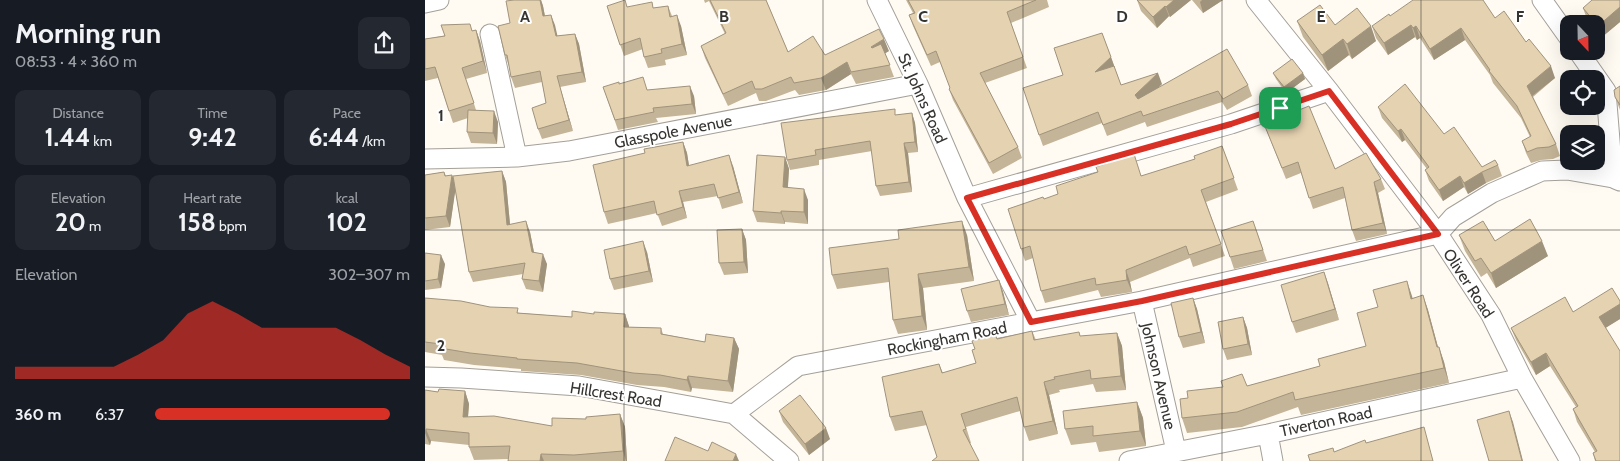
<!DOCTYPE html>
<meta charset="utf-8">
<style>
:root{--surface:#171b24;--page:#242831;--text:#f1f3f6;--muted:#9ea1a6;--accent:#d93025}
body{margin:0;font-family:Cabin,sans-serif;background:var(--page);color:var(--text);height:100vh;display:flex;flex-direction:column;font-size:19px;white-space:nowrap}
*{box-sizing:border-box;margin:0}
p{font-size:16px;color:var(--muted)}
.icon{flex:none;width:28px;height:28px;fill:none;stroke:currentColor;stroke-width:2;stroke-linecap:round;stroke-linejoin:round}
.map{position:relative;flex:1;overflow:hidden}
.side{display:flex;flex-direction:column;background:var(--surface);width:425px}
.side>*{flex:none}
.needle{width:32px;rotate:158deg}
.buttons{position:absolute;left:1135px;top:15px;display:grid;gap:10px}
.buttons a{display:grid;place-items:center;width:45px;height:45px;border-radius:10px;background:var(--surface);box-shadow:0 5px 20px #0002;font-size:25px}
.pin{position:absolute;display:grid;place-items:center;width:42px;height:42px;color:#fff;margin:-21px;border-radius:10px;box-shadow:0 2px 8px #0006}
.round{display:grid;place-items:center;flex:none;width:52px;height:52px;border-radius:10px;background:var(--page)}
.summary{display:flex;align-items:center;justify-content:space-between;height:85px;padding:0 15px}
h1{font-size:28px;font-weight:700;line-height:38px}
.stats{display:grid;grid-template-columns:repeat(3,1fr);gap:8px;height:85px;padding:5px 15px}
.stats div{display:grid;align-content:center;border-radius:10px;background:var(--page);text-align:center}
.stats b{font-size:25px;font-weight:700}
.stats small{font-size:14px;font-weight:400}
.stats p{font-size:14px}
.chart{height:140px;padding:10px 15px}
.chart p{display:flex;justify-content:space-between}
.chart svg{width:100%;height:90px;margin-top:5px;fill:var(--accent);opacity:.7}
ul{padding:0 15px;list-style:none;font-size:16px}
li{display:grid;grid-template-columns:80px 60px 1fr;align-items:center;height:38px}
li i{height:12px;border-radius:6px;background:var(--accent)}
main{display:flex;flex:1;min-height:0}
.map>svg:first-child{display:block}
.lines{fill:none;stroke-linecap:round;stroke-linejoin:round}
.street-casing{stroke:#a4a099;stroke-width:21}
.street{stroke:#fff;stroke-width:19}
.wall{fill:#c5b598}
.shaded-wall{fill:#a0937c}
.building{fill:#e5d2b1;stroke:#a0937c}
.route-casing{stroke:#fff;stroke-width:10}
.route{stroke:#d93025;stroke-width:6}
.grid{fill:none;stroke:#353431;stroke-width:1;stroke-opacity:0.55}
.labels{text-anchor:middle;stroke-width:4;stroke-linejoin:round;paint-order:stroke}
.street-label{font-size:16px;fill:#353431;stroke:#fff}
.grid-label{font-size:16px;text-anchor:middle;font-weight:bold;fill:#353431;stroke:#fff;stroke-width:4;stroke-linejoin:round;paint-order:stroke}
</style>
<main>
<section class="side">
<div class="summary"><div><h1>Morning run</h1><p>08:53 · 4 × 360 m</p></div><a class="round"><svg class="icon" aria-label="share" viewBox="0 0 24 24"><path d="M12 15V3M7 8l5-5 5 5M5 13v7h14v-7"/></svg></a></div>
<div class="stats">
<div><p>Distance</p><b>1.44<small> km</small></b></div>
<div><p>Time</p><b>9:42</b></div>
<div><p>Pace</p><b>6:44<small> /km</small></b></div>
</div>
<div class="stats">
<div><p>Elevation</p><b>20<small> m</small></b></div>
<div><p>Heart rate</p><b>158<small> bpm</small></b></div>
<div><p>kcal</p><b>102</b></div>
</div>
<div class="chart"><p><span>Elevation</span>302–307 m</p>
<svg viewBox="0 0 160 44" preserveAspectRatio="none"><path d="M0 44V38L10 38L20 38L30 38L40 38L50 32L60 25L70 12L80 6L90 12L100 19L110 19L120 19L130 19L140 25L150 32L160 38V44z"/></svg>
</div>
<ul>
<li><b>360 m</b>6:37<i style="width:92%"></i></li>
</ul>
</section>
<div class="map">
<svg width="1195" height="461" viewBox="0 0 1195 461">
<rect width="100%" height="100%" fill="#fffbf3"/>
<g class="lines">
<defs>
<path id="street" d="M452,0L493,84L542,198L606,322
M831,0L904,91L1013,234L1066,315L1097,378L1145,461
M1117,0L1144,38
M0,3L14,0
M65,34L92,157
M1153,51L1181,91L1188,178
M0,159L92,157L144,151L493,84
M542,198L806,124L904,91
M717,301L751,451
M0,377L36,378L154,386L309,414L364,461
M309,414L373,366L717,301L1013,234L1028,217L1067,193L1117,171L1142,170L1188,178L1195,181
M843,434L848,461
M704,461L843,434L1097,378"/>
</defs>
<use href="#street" class="street-casing"/>
<use href="#street" class="street"/>
</g>
<path class="wall" d="M89,0H116L118,6L120,16L126,15L132,36L150,34L154,44L161,82L135,87L148,131L117,139L113,129L121,103L117,82L90,88L86,77L84,66L80,55Z
M279,0H341L363,52L400,55L464,51L460,53L469,77L431,84L426,74L401,90L374,95L370,90L341,101H334L331,93L303,106L280,58L276,46L300,34L284,1L280,3Z
M481,0H622L624,7L586,23L602,68L560,83L593,147L597,158L568,174L528,100L524,89L525,88L515,62L506,66L488,26L484,15L488,13Z
M712,0H766L745,17L744,16L732,28L716,11Z
M767,0H798L778,13Z
M1195,0V22L1177,37L1171,29V24H1166L1162,19L1158,8Z
M182,6L229,8L243,6L247,16L256,26L262,55L240,60L241,65L223,68L219,57L218,49L199,56Z
M965,16L1070,18L1101,42L1130,78L1108,97L1131,144L1135,156L1128,159L1116,160L1106,163L1101,153L1097,141L1105,137L1096,118L1068,83L1065,75L1040,40L1009,60L995,38L992,40L990,37L963,55L951,38L947,26Z
M872,21L910,25L951,41L927,59L924,55L903,71L878,37Z
M51,30L55,41L62,73L41,79L51,110L73,122L72,144L46,143L42,132L43,118L28,123L13,78L0,81V39Z
M677,33L696,85L737,84L733,88L823,85L827,96L802,110L797,102L722,127L720,122L682,136L677,123L618,146L614,135L638,75Z
M848,73H878L880,79L861,93L851,79Z
M194,84L222,90L269,96L271,114L231,118L233,122L193,130L178,87Z
M1195,86V110L1190,97Z
M953,107L1019,134L1057,167L1073,165L1077,176L1061,183L1043,194L1039,187L1018,201L1004,181L1000,170L1002,169L980,140L977,142L957,118Z
M487,113L490,123L493,152L483,153L487,192L455,196L451,186L447,151L394,160V165L365,170L362,160L472,115Z
M839,124L910,169L956,179L960,189L953,193L962,234L931,241L927,230L920,198L888,209L876,173L861,179Z
M258,142L262,153L264,166H308L318,203L297,209L293,196L258,202L262,218L237,226L232,213L183,224L179,212L220,153Z
M797,146L813,190L781,202L800,256L768,267L765,258L705,282L707,292L676,297L673,290L620,303L616,291L608,258L600,261L596,249L619,199L717,176L770,159Z
M360,157L364,169L363,187L383,200V224L360,222V224L332,222L328,211Z
M77,171L81,182L85,224L105,232L109,252L122,264L118,292L101,289L97,279L98,274L48,282L44,272L30,190L25,227L0,230V175L19,172L21,176L27,175L29,181Z
M317,229L321,240L323,273L299,275L294,263Z
M832,232L842,261L809,269L805,257Z
M542,235L549,281L498,288L502,330L473,334L468,320L464,282L412,289L407,275Z
M1034,235L1070,241L1123,256L1071,288L1062,273L1056,277L1040,251Z
M222,252L228,282L189,290L185,279Z
M0,253L20,264L16,288L0,290Z
M899,272L914,320L871,333L867,322Z
M574,280L578,292L584,315L546,322L542,311Z
M998,296L1003,310L1013,347H1014L1019,362L1024,383L876,415L873,407L817,427L762,433L757,418L763,398L798,387L822,386L895,366L941,346L988,298Z
M0,298L95,313L147,317L169,314H200L204,327L236,328L238,334L280,342L309,338L314,349L308,392L267,388L266,392L239,387L212,385L156,375L96,371V369L49,365L19,360L17,355L0,352Z
M768,298L772,309L780,343L758,348L754,337Z
M1195,301V319L1181,327L1195,461H1170L1168,453L1170,452L1152,422L1148,409L1151,407L1125,366L1111,375L1091,340L1086,328L1148,312Z
M818,317L822,328L827,355L802,360L798,349Z
M607,331L611,340L692,333L697,346L701,390L671,392L668,384L634,390L635,392L624,395L633,434L604,441L599,427L595,411L541,427L546,443L512,457L502,425L470,431L465,417L514,364L518,373L551,363L572,339Z
M0,390L13,392L40,391L44,404L43,417L127,426L161,419L195,414L200,427L202,461H83V459L49,460L44,447V445L6,441L5,445L0,444Z
M712,402L718,418L721,446L674,452L671,442L646,445L640,429Z
M354,411L405,439L384,455L358,422Z"/>
<path class="shaded-wall" d="M115,0H116L118,6L122,27L118,16Z
M749,0H766L745,17L741,7Z
M777,0H798L778,13L775,2Z
M740,6L744,16L732,28L728,17Z
M1195,7V22L1177,37L1173,26Z
M126,15L130,25L135,47L131,36Z
M252,15L256,26L262,55L257,44Z
M986,25L990,37L963,55L959,43Z
M946,26L951,41L927,59L922,44Z
M991,26L995,38L992,40L988,28Z
M1036,28L1040,40L1009,60L1005,49Z
M51,30L55,41L62,73L58,61Z
M150,34L154,44L161,82L157,72Z
M459,39L464,51L451,59L446,47Z
M918,39L924,55L903,71L897,55Z
M686,57L690,68L670,72Z
M422,62L426,74L401,90L396,78Z
M1126,66L1130,78L1106,97L1102,86Z
M733,73L737,84L714,106L710,95Z
M878,73L880,79L861,93L859,87Z
M132,76L135,87L148,131L144,120Z
M265,86L269,96L271,114L267,104Z
M69,111L73,122L72,144L68,133Z
M487,113L490,123L493,152L490,142Z
M976,129L980,140L977,142L973,131Z
M258,142L262,153L266,178L262,166Z
M479,143L483,153L487,192L484,182Z
M304,155L308,166L318,203L314,192Z
M360,157L364,169L362,198L358,187Z
M77,171L81,182L86,235L82,225Z
M1057,172L1061,183L1043,194L1039,183Z
M27,175L31,186L25,227L21,216Z
M1035,176L1039,187L1018,201L1014,190Z
M949,182L953,193L962,234L958,223Z
M379,189L383,200V224L379,212Z
M254,191L258,202L262,218L258,207Z
M356,211L360,222V224L356,213Z
M101,221L105,232L111,263L107,252Z
M537,221L542,235L549,281L544,267Z
M317,229L321,240L323,273L319,262Z
M218,241L222,252L228,282L224,271Z
M1117,241L1123,256L1071,288L1066,273Z
M118,254L122,264L118,292L114,281Z
M16,255L20,264L16,288L13,279Z
M701,270L705,282L707,292L702,280Z
M899,272L903,283L914,320L910,309Z
M493,274L498,288L502,330L497,316Z
M574,280L578,292L584,315L580,304Z
M982,281L987,296L992,314L986,299Z
M998,295L1003,310L1017,362L1012,347Z
M768,298L772,309L780,343L776,332Z
M1195,304V319L1179,329L1174,317Z
M200,314L204,326V338L199,327Z
M818,317L822,328L827,355L823,344Z
M692,333L697,346L701,390L696,376Z
M309,338L314,349L308,392L303,381Z
M1014,347L1019,362L1024,383L1019,368Z
M1121,353L1125,366L1111,375L1106,362Z
M263,376L267,388L266,392L262,380Z
M619,382L624,395L633,434L628,421Z
M40,391L44,404L42,429L38,417Z
M712,402L718,418L721,446L715,431Z
M1084,411L1088,422L1098,461H1097Z
M195,414L200,427L202,461H201L198,451Z
M401,428L405,439L384,455L380,444Z
M1,429L6,441L5,445L0,433Z
M116,454L119,461H115Z
M311,454L314,461H308Z"/>
<path class="building" d="M89,0H115L118,16L126,15L131,36L150,34L157,72L132,76L144,120L113,129L107,108L121,103L115,71L86,77L82,55H80L73,26L85,23L81,1Z
M200,0L202,7L227,2L228,8L243,6L245,17L252,15L257,44L236,49L237,53L219,57L215,38L195,45L182,6Z
M285,0H341L363,52L388,36L400,55L454,29L459,39L446,47L447,48L456,44L465,65L426,72L422,62L396,78L369,83L366,77L337,89H330L327,81L298,94L276,46L301,33Z
M483,0H611L582,12L598,57L555,73L593,147L564,163L524,89L525,88L511,51L502,55L484,15L490,13Z
M712,0H749L741,7L740,6L728,17Z
M988,0H1058L1070,18L1079,11L1101,42L1104,39L1126,66L1102,86L1131,144L1124,147L1112,148L1102,152L1097,141L1106,136L1092,106L1064,71L1065,70L1036,28L1005,49L991,26L988,28L986,25L959,43L947,26L964,14L965,16Z
M1167,0H1195V7L1173,26L1158,8Z
M895,5L910,25L932,8L946,26L922,44L918,39L897,55L872,21Z
M45,24L47,31L51,30L58,61L37,68L49,103L24,111L10,67L0,69V39L20,36L16,25Z
M677,33L686,57L670,72L689,66L696,85L733,73L710,95L713,99L802,49L823,85L798,99L793,91L718,116L716,111L678,125L673,112L614,135L598,88L638,75L629,48Z
M867,59L878,73L859,87L848,73Z
M218,77L222,90L265,86L267,104L228,108L229,112L190,120L178,87L194,82V84Z
M980,84L1019,134L1029,127L1057,167L1070,160L1073,165L1057,172L1039,183L1035,176L1014,190L1000,170L1004,167L976,129L973,131L953,107Z
M1195,86V105L1190,97L1189,90Z
M884,106L910,169L941,153L956,179L949,182L958,223L927,230L918,187L884,198L873,162L857,168L839,124Z
M470,109V115L487,113L490,142L479,143L484,182L451,186L445,141L390,150L391,155L362,160L356,123Z
M43,110L69,111L68,133L42,132Z
M258,142L262,166L304,155L314,192L293,198L289,184L254,191L258,207L232,215L229,201L179,212L168,165L220,153L219,149Z
M797,146L809,178L776,190L796,244L764,255L761,246L701,270L702,280L671,285L670,278L616,291L605,246L596,249L583,209L618,197L619,199L633,194L631,186L673,172L671,167L709,154L716,176L770,159L769,156Z
M332,155L360,157L358,187L379,189V212L356,211V213L328,211Z
M77,171L82,225L101,221L107,252L118,254L114,281L97,279L100,263L44,272L28,176Z
M19,172L20,176L27,175L21,216L0,218V175Z
M1105,219L1117,241L1066,273L1056,258L1050,261L1034,235L1058,221L1070,241Z
M537,221L544,267L493,274L497,316L468,320L463,268L407,275L404,248L474,239L473,230Z
M828,221L838,250L805,257L796,231Z
M317,229L319,262L294,263L292,230Z
M218,241L224,271L185,279L179,250Z
M0,253L16,255L13,279L0,281Z
M899,272L910,309L867,322L856,285Z
M574,280L580,304L542,311L536,289Z
M982,281L986,299L998,295L1012,347H1014L1019,368L870,400L868,392L812,412L757,418L755,399L763,398L762,391L798,387L796,381L817,374L822,386L895,366L893,359L941,346L932,313L953,307L948,290Z
M1187,288L1195,301V304L1174,317L1195,351V461H1171L1168,453L1172,451L1148,409L1153,406L1121,353L1106,362L1086,328L1140,297L1148,312Z
M0,298L36,301L65,307L93,308L92,313L147,317V311L169,314V312L200,314L199,327L236,328V334L280,342L281,334L309,338L303,381L263,376L262,380L235,375L208,373L152,363L92,359V358L45,353L15,348L16,344L0,342Z
M768,298L776,332L754,337L746,303Z
M818,317L823,344L798,349L793,322Z
M607,331L609,340L654,332L655,336L692,333L696,376L666,379L665,370L629,377L630,379L619,382L628,421L599,427L592,397L536,414L541,429L538,430L554,461H507L512,457L497,411L465,417L457,377L514,364L517,373L551,363L547,350L550,349L547,341L570,334L572,339Z
M14,389L40,391L38,417L69,416L127,426V418L161,419V417L195,414L198,451L149,455L116,454L115,461H83L85,446L44,447V433L1,429L0,433V390L13,392Z
M375,395L401,428L380,444L354,411Z
M712,402L715,431L668,436V426L640,429L638,411Z
M1084,411L1097,461H1064L1052,420Z
M999,427L1008,461H885L883,455L908,448L909,452L940,440L941,443Z
M250,437L283,451L287,442L311,454L308,461H240Z"/>
<g class="lines">
<defs>
<path id="route" d="M904,91L1013,234L717,301L606,322L542,198L806,124Z"/>
</defs>
<use href="#route" class="route-casing"/>
<use href="#route" class="route"/>
</g>
<path class="grid" d="M199,0V461M398,0V461M598,0V461M797,0V461M996,0V461M0,230H1195"/>
<g class="labels">
<g class="street-label">
<text transform="translate(498 98) rotate(66)" y="6">St. Johns Road</text>
<text transform="translate(248 131) rotate(-11)" y="6">Glasspole Avenue</text>
<text transform="translate(1044 283) rotate(57)" y="6">Oliver Road</text>
<text transform="translate(522 338) rotate(-11)" y="6">Rockingham Road</text>
<text transform="translate(734 376) rotate(77)" y="6">Johnson Avenue</text>
<text transform="translate(191 394) rotate(9)" y="6">Hillcrest Road</text>
<text transform="translate(901 421) rotate(-12)" y="6">Tiverton Road</text>
</g>
</g>
<g class="grid-label">
<text x="100" y="22">A</text>
<text x="299" y="22">B</text>
<text x="498" y="22">C</text>
<text x="697" y="22">D</text>
<text x="896" y="22">E</text>
<text x="1095" y="22">F</text>
<text x="16" y="121">1</text>
<text x="16" y="351">2</text>
</g>
</svg>
<div class="buttons">
<a><svg class="needle" viewBox="-14 -14 28 28"><path d="M0-13l5 13h-10z" fill="#e53935"/><path d="M0 13l5-13h-10z" fill="#9ea1a6"/></svg></a>
<a><svg class="icon" aria-label="locate" viewBox="0 0 24 24"><circle cx="12" cy="12" r="6"/><path d="M12 2v4M12 18v4M2 12h4M18 12h4"/></svg></a>
<a><svg class="icon" aria-label="layers" viewBox="0 0 24 24"><path d="M12 4l9 5-9 5-9-5zM3 14l9 5 9-5"/></svg></a>
</div>
<div class="pin" style="left:855px;top:108px;background:#1e9e55"><svg class="icon" aria-label="arrive" viewBox="0 0 24 24"><path d="M6 21V4h12l-3 4 3 4H6"/></svg></div>
</div>
</main>
